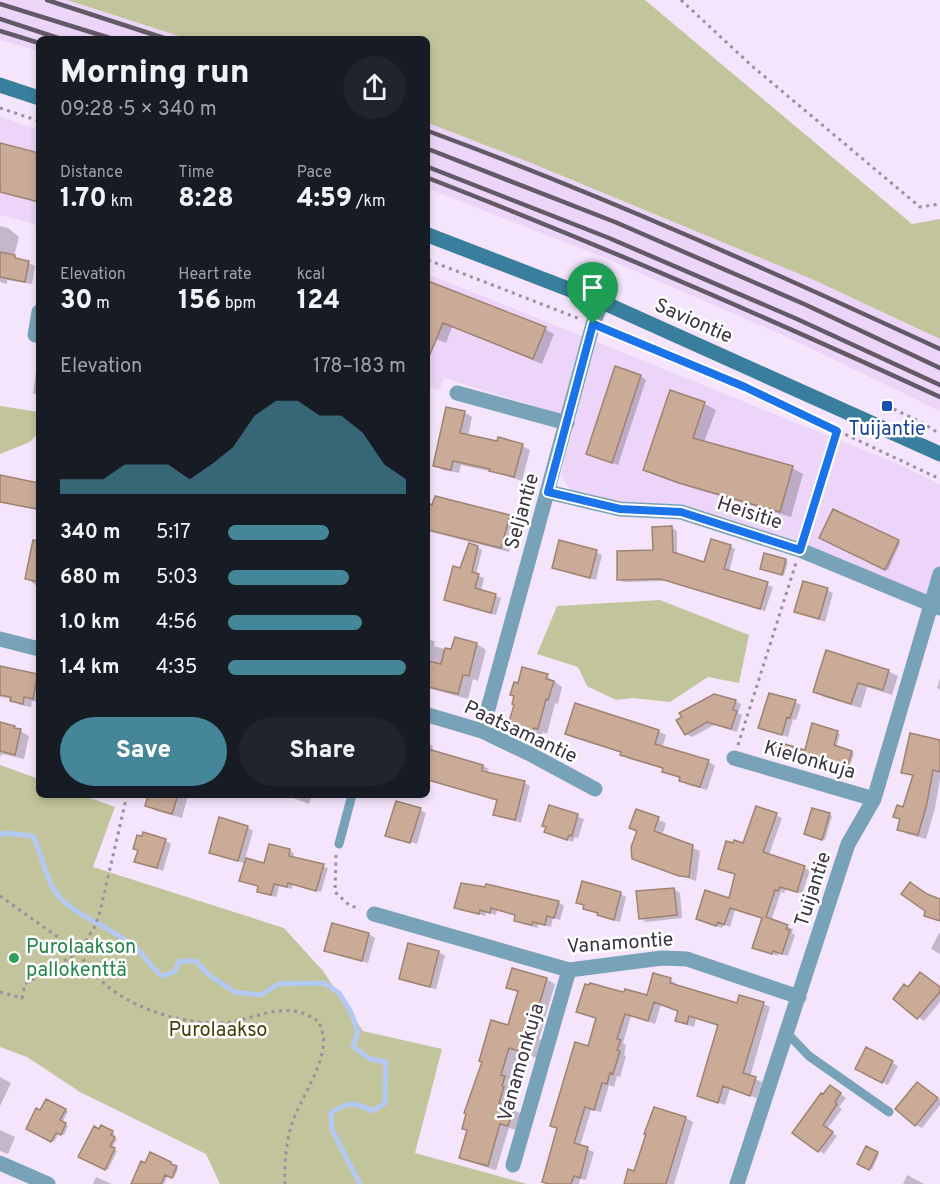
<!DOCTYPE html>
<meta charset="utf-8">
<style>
:root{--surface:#171b24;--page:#20242c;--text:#f1f3f6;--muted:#9ea1a6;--accent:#458699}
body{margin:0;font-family:Overpass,sans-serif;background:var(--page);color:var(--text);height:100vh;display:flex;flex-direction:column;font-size:22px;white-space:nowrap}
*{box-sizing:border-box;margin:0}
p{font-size:20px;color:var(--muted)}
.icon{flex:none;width:33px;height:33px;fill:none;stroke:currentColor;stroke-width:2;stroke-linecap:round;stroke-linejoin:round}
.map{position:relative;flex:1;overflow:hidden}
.side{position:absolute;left:36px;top:36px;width:394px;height:762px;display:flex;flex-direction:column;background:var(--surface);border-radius:9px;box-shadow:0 3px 9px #0003}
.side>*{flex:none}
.pin{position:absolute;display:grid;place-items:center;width:51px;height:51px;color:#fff;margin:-62px -26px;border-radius:50% 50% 50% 0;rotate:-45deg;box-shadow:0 0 6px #0007}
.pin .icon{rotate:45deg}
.round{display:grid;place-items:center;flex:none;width:63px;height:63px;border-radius:32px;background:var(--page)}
.head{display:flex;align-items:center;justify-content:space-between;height:102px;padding:0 24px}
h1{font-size:33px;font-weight:800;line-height:45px}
.metrics{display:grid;grid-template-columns:repeat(3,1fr);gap:9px;height:102px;padding:6px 24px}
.metrics div{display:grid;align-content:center}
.metrics b{font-size:26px;font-weight:800}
.metrics small{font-size:16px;font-weight:400}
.metrics p{font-size:16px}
.chart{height:168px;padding:12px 24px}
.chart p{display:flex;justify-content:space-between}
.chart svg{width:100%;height:108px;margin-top:6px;fill:var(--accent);opacity:.7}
.cta{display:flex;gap:12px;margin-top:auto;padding:12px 24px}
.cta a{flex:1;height:69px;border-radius:36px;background:var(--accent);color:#fff;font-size:24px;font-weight:800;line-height:69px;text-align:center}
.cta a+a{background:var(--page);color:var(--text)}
ul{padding:0 24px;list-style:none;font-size:20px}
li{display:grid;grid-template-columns:96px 72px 1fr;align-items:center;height:45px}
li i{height:15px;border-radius:8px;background:var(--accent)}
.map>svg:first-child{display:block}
.built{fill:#ecd5f8}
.green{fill:#c2c59b}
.shadow{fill:#0003}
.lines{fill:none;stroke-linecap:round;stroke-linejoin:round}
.stream{stroke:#b3c9f4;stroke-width:5}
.building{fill:#c9ab98;stroke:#9f8270;stroke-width:1.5}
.path{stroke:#9a8ea0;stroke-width:3;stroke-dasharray:3 4.5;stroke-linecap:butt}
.service{stroke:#77a2b8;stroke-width:9}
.minor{stroke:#77a2b8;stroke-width:15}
.secondary{stroke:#397e9d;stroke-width:15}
.rail{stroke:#635a68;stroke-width:4.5}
.route-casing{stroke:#fff;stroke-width:12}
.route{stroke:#1a73e8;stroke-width:8}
.transit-dot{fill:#1a4fb4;stroke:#fff;stroke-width:2}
.leisure-dot{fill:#2e9e5b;stroke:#fff;stroke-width:2}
.labels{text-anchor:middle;stroke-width:5;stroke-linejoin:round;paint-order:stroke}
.street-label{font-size:20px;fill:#3b333f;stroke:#fff}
.transit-label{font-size:20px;fill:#164399;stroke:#fff}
.leisure-label{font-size:20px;fill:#27864d;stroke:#fff;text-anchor:start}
.park-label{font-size:20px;fill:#404106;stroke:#fff}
</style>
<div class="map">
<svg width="940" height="1184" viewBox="0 0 940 1184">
<rect width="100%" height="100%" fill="#f4e5fc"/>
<path class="built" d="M0,0H67L188,39H39V51L0,40Z
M0,117L39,130V225L0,215Z
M428,123L531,163L814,280L940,339V411L789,338L603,257L428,189Z
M428,274L896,463L940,484V604L792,539L683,506L619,501L570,490L561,475L575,419L445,378L439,390L428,387Z"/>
<path class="green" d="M67,0H645L912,224L940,219V339L814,280L531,163L428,123V39H188Z
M0,406L39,412V432L30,442L0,454Z
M660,600L749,635L739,683L708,677L670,702L633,698L616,700L587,686L578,667L537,654L557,606Z
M0,765L39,779V795H82L115,807L93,867L284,928L323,971L363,1031L442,1049L415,1153L527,1184H220L206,1154L80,1092L27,1057L0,1047Z"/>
<path class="shadow" d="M0,226L8,228L19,237L14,256L35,266L32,284L7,280V284L0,282Z
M428,283L545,329L554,334L542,364L452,327L446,343L428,336Z
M37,365L39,366V396L33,393Z
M641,376L646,380L618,465L588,454Z
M671,392L705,404L716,410L704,442L792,468L803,474L791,517L692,488L655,475L644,469Z
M464,412L472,417L468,436L522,446L530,450L522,481L494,472L461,465L459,473L443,470L435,465Z
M0,477L39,485V510L0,502Z
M429,506L509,517L518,521L509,552L428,531Z
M833,511L900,543L888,570L821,538Z
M671,527L677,531V555L705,564L730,546L735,549L729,572L773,587L765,611L667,581L624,582L619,579L655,551Z
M477,547L482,550L476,575L484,578L481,591L501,598L496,615L445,599L461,570Z
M596,552L602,555L596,580L559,570L553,567Z
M39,554V588L27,578Z
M786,561L788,562L784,575L764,569Z
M827,590L833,593L825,622L795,611Z
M428,638L435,642L434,646L452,651L456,639L477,644L486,650L478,681L473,679L468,699L428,688Z
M0,671L39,676V702L32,701L31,707L20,705L12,699L0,697Z
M888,671L898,676L892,695L867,687L861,708L824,697L815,692Z
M547,676L562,687L558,704L555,703L547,734L543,732L542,736L519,729L510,724L519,685Z
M940,678V690L937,688Z
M735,701L741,704L738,713L742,715L737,732L714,725L692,737L686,734Z
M795,702L801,705L796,720L793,719L788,737L760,727Z
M0,725L14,727L29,736L24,759L2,754L0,757Z
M813,725L840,734L836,748L854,753L847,775L772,753L806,752Z
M658,731L666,735L662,748L708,761L715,766L707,790L688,785L680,780L681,779L664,772V769L629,759L622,755L623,753L574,738L567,734Z
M940,741V779L935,808L926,839L907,834L899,829L902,820L895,816L904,809L914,777L903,772Z
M428,743L433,746L432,752L483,766L489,769L487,774L524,783L530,786L521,823L495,814L498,801L441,783L445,771L428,766Z
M146,795H188L182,818L156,811L147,806L148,799L145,797Z
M285,795H312L309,804Z
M550,807L584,819L578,838L575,837L573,842L546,832Z
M420,810L426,813L417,844L391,836Z
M637,811L666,823L662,836L700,851L696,881L642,863L634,858L638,832L631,828Z
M829,814L832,816L825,840L808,835Z
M776,815L782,818L769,855L810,870L802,894L786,889L784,893L781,892L771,921L793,929L792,933L795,935L788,956L778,953V956L753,947L763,919L735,910L730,927L723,924L722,928L703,921L730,900L737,875L725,871L744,844Z
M247,827L253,831L245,859L265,865L270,846L290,851L294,853L293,859L328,868L321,892L293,884L292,889L279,886L276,897L263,894L259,891V888L246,864L211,852Z
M165,840L171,844L163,871L136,861L139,851L135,848Z
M674,889L680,893L682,918L646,922L640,918Z
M621,894L626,897L620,922L605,918L577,902Z
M558,902L564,906L560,920L553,918L551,927L538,924V928L522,924L516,920L517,916L497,910L496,915L486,912L485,916L456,907Z
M333,925L369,934L375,938L368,963L332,953L326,950Z
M939,933L940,934V954L931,949Z
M439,952L445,956L436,989L407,982L401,978Z
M546,979L555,984L539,1039L542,1041L537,1058L518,1052L510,1081L513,1083L510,1092L512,1093L507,1107L522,1114L517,1130L509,1128L496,1170L469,1162L461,1157L468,1131L464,1128L509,1026L519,993L508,987Z
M670,980L677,984L676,986L738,1005L764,1004L770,1007L750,1077L762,1082L757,1098L730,1089L725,1105L699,1095L720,1026L696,1019L694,1027L683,1024L677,1020L679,1012L661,1005L655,1024L631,1016L623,1043L626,1045L624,1055L626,1056L620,1077L617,1076L614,1087L609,1085L601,1112L591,1110L580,1146L594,1152L586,1180L580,1179L579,1184H548L543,1181L558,1129L552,1126L589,1047L597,1019L578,1012L618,993L648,997Z
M940,987V1002L924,1021L895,999L909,988Z
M867,1049L898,1066L888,1085L857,1069Z
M0,1077L11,1083L0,1106Z
M918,1084L940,1100V1105L922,1128L916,1125Z
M836,1090L846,1098L839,1107L842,1109L827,1129L837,1136L824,1154L794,1133Z
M47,1101L68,1111L62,1123L68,1126L64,1135L59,1133L54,1142L28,1128L41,1112Z
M686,1118L693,1122L674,1184H625Z
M102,1127L115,1134L113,1137L117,1139L112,1148L117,1151L108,1170L80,1156Z
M0,1130L15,1137L8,1154L0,1151Z
M867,1148L879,1154L872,1170L859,1163Z
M171,1163L178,1169L174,1178L168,1175L164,1184H143Z
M907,1175L924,1184H903Z
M96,1177L112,1184H93Z"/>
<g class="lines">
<path class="stream" d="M0,835L4,833L33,836C41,852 44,872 53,888C67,914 115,928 137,949C147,958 152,969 162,976L174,972L180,961H196L209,975L235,992L261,995L278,984L324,983L339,993L351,1012L358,1032L353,1046L370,1059L386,1062L385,1103L373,1111C354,1102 349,1101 331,1113L332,1130L360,1184"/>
</g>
<path class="building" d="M0,143L39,153V202L0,192Z
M0,252L15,255V258L29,261L25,282L0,277Z
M428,281L546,327L533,359L443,323L428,359Z
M615,366L641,375L612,463L586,454Z
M670,390L705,402L693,438L793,466L780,512L679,483L643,470Z
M446,407L465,411L460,433L497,441L498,437L523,444L514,477L489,471L490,469L453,461L451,470L433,466Z
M0,475L39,483L37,509L0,502Z
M435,496L510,515L501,548L428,530V503L432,505Z
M833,509L899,540L885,570L819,538Z
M672,526L673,552L704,562L711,539L731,545L724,569L768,582L760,609L661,579L617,580V551L653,550L652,527Z
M33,540L39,541V582L25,579Z
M559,540L597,550L590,578L552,568Z
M469,543L478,546L472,572L479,574L475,588L496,594L491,613L444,600L453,566L460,568Z
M764,553L786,559L782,575L760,569Z
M803,581L828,588L819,619L794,612Z
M455,637L477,643L469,676L463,675L458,694L428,687V661L441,664L445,648L451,649Z
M826,650L889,670L883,690L858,683L851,704L813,692Z
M0,666L38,674L33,699L24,697L23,704L10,701L11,697L0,695Z
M522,667L548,674L546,679L554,681L548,700L546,699L538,729L534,728L533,732L508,725L514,705L512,704L514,696L510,695L514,682L518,683Z
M769,693L796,700L790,718L787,717L782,735L758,728Z
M714,694L736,700L733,710L737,711L731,729L707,722L685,735L676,720L682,717L679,713Z
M575,703L659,730L655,744L709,760L700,787L679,781L680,777L662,772L663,768L620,755L621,752L565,734Z
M0,722L15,726L14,728L21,729L15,755L0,751Z
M812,723L838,731L834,745L852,751L845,775L767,752L771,740L805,750Z
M910,733L940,740V772L933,770L927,803L918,835L897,830L900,819L893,817L897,805L903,807L913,775L901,773Z
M428,749L483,765L482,771L525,781L515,820L493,815L497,800L428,780Z
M148,795H178L172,814L145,806Z
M396,801L421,808L410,843L385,836Z
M549,805L578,814L572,836L569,835L567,840L544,832L546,827L542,826Z
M756,806L777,813L763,852L805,866L797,892L780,887L778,891L775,890L766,917L788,925L786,929L790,930L782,954L773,951L772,954L752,948L762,918L730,908L724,925L718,922L716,926L696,919L705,890L729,898L735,874L718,869L726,841L733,843L734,840L743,843Z
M812,808L830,813L822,840L804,834Z
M636,809L659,817L654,831L693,845L689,877L679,876L632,859L631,847L637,831L629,828Z
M219,817L248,826L238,861L209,853Z
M143,832L166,839L157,868L134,862L138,850L133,849L137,835L142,836Z
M269,844L290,849L289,856L324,864L316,891L288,883L287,887L274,884L271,895L257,892L258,886L239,881L246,858L264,863Z
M582,881L621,892L614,920L597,915L598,913L583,909L584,905L576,903Z
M910,882L927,894L940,899V921L924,916L925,911L901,894Z
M461,883L485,887L486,884L559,901L554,918L547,916L545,925L533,922L532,925L514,921L515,915L491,908L490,913L480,910L479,914L454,908Z
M674,888L677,915L639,919L636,891Z
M332,923L369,933L362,961L324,951Z
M408,943L439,951L430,987L399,979Z
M512,968L547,978L531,1033L534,1034L529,1054L509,1048L501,1075L505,1076L502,1086L504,1087L499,1103L514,1108L508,1126L500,1124L488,1166L459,1158L467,1130L462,1129L466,1114L464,1113L482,1062L479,1061L491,1020L508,1025L518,991L506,988Z
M920,972L940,987V992L917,1019L893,999L904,984L908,987Z
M653,973L671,978L670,983L737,1003L739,995L764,1002L743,1073L756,1077L750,1096L723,1086L718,1103L697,1096L718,1025L689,1016L687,1024L675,1021L678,1011L654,1002L648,1021L625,1014L617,1039L621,1040L617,1050L620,1051L613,1074L610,1073L607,1084L602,1083L594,1110L585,1107L574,1143L588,1147L580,1178L574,1176L571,1184H549L542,1182L557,1128L550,1126L575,1042L588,1046L596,1018L576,1012L585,984L589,985L590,983L619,991L624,992L625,989L647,995Z
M866,1047L893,1061L882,1083L855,1069Z
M917,1082L938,1098L915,1126L895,1109Z
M830,1085L841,1093L835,1102L837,1104L823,1125L833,1132L818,1152L792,1133L821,1093L823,1094Z
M46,1099L66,1109L60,1120L66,1123L61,1135L56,1133L51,1142L26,1129L36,1108L40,1110Z
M654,1107L686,1117L666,1184H624L628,1169L634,1171L646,1134H644Z
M101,1125L113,1131L111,1135L115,1137L110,1146L115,1148L105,1170L78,1157L94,1126L99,1129Z
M866,1146L878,1152L869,1170L857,1164Z
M150,1152L171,1162V1164L177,1166L172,1178L165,1175L161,1184H131L141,1161L145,1163Z"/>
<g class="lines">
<path class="path" d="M681,0L752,66L920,207L940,204
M0,108L39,121
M428,260L580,319
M605,329L745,387L940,479
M887,406L921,422L940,434
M804,536L837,431
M738,745L796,563
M336,855L335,892L349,905L360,909
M0,896L79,952C103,1000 170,1024 221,1023C248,1022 276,1004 302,1013C308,1014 313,1019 319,1021C320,1026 322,1030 323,1035C328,1060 300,1100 292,1123C286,1142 284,1164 285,1184
M0,992L22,998L25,984L79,952L94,928L100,912L127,795"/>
<path class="service" d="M339,844L352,795
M787,1033L809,1056L889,1112"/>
<path class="minor" d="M35,335L39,312
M457,393L567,423
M548,492L620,509L681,512L800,550L940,608
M0,639L39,649
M428,715L482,731L530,754L595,789
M482,731L593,324L602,302
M734,758L874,799
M374,914L569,970L662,958L687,959L799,997
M0,1163L48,1184
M513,1165L569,970
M737,1184L848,844L874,799L940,574"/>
<path class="secondary" d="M0,85L39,98
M428,235L602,302L940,454"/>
<path class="rail" d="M47,0L167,39
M0,4L113,39
M0,19L61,39
M0,31L39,43
M428,131C602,195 771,271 940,349
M428,149L615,222L804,304L940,368
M428,167L609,238L797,319L940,385
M428,178C601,245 771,319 940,397"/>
</g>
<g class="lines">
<defs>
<path id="route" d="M593,324L745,387L837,431L800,550L681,512L620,509L548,492Z"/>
</defs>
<use href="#route" class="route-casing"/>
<use href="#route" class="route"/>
</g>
<rect class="transit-dot" x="881" y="400" width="12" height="12" rx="3"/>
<circle class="leisure-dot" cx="14" cy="958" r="6"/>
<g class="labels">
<g class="street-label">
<text transform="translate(694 320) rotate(24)" y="7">Saviontie</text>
<text transform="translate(521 511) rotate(-74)" y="7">Seljantie</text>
<text transform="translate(750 512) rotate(18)" y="7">Heisitie</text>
<text transform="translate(521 731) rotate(25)" y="7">Paatsamantie</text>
<text transform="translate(810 759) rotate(16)" y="7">Kielonkuja</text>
<text transform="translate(812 889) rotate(-72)" y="7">Tuijantie</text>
<text transform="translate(620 942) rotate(-4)" y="7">Vanamontie</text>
<text transform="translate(520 1062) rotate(-74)" y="7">Vanamonkuja</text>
</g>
<g class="transit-label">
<text x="887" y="435">Tuijantie</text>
</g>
<g class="leisure-label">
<text x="26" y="953">Purolaakson<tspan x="26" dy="23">pallokenttä</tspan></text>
</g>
<g class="park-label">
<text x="218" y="1036">Purolaakso</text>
</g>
</g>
</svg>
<div class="pin" style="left:593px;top:324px;background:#1e9e55"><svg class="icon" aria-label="arrive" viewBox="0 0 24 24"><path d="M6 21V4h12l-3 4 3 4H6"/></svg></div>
<section class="side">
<div class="head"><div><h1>Morning run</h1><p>09:28 · 5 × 340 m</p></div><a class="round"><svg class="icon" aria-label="share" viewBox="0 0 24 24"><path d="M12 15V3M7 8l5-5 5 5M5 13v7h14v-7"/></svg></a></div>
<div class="metrics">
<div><p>Distance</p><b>1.70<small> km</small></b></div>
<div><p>Time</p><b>8:28</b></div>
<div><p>Pace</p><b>4:59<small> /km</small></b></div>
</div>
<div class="metrics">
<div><p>Elevation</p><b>30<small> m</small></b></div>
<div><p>Heart rate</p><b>156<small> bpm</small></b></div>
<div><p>kcal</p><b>124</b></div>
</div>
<div class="chart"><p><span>Elevation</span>178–183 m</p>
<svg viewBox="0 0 160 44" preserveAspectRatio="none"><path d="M0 44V38L10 38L20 38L30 32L40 32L50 32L60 38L70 32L80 25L90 12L100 6L110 6L120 12L130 12L140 19L150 32L160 38V44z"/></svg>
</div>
<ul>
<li><b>340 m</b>5:17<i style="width:57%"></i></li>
<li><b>680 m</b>5:03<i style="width:68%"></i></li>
<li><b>1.0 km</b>4:56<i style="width:75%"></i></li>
<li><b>1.4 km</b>4:35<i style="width:100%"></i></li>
</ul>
<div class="cta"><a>Save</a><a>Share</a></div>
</section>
</div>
